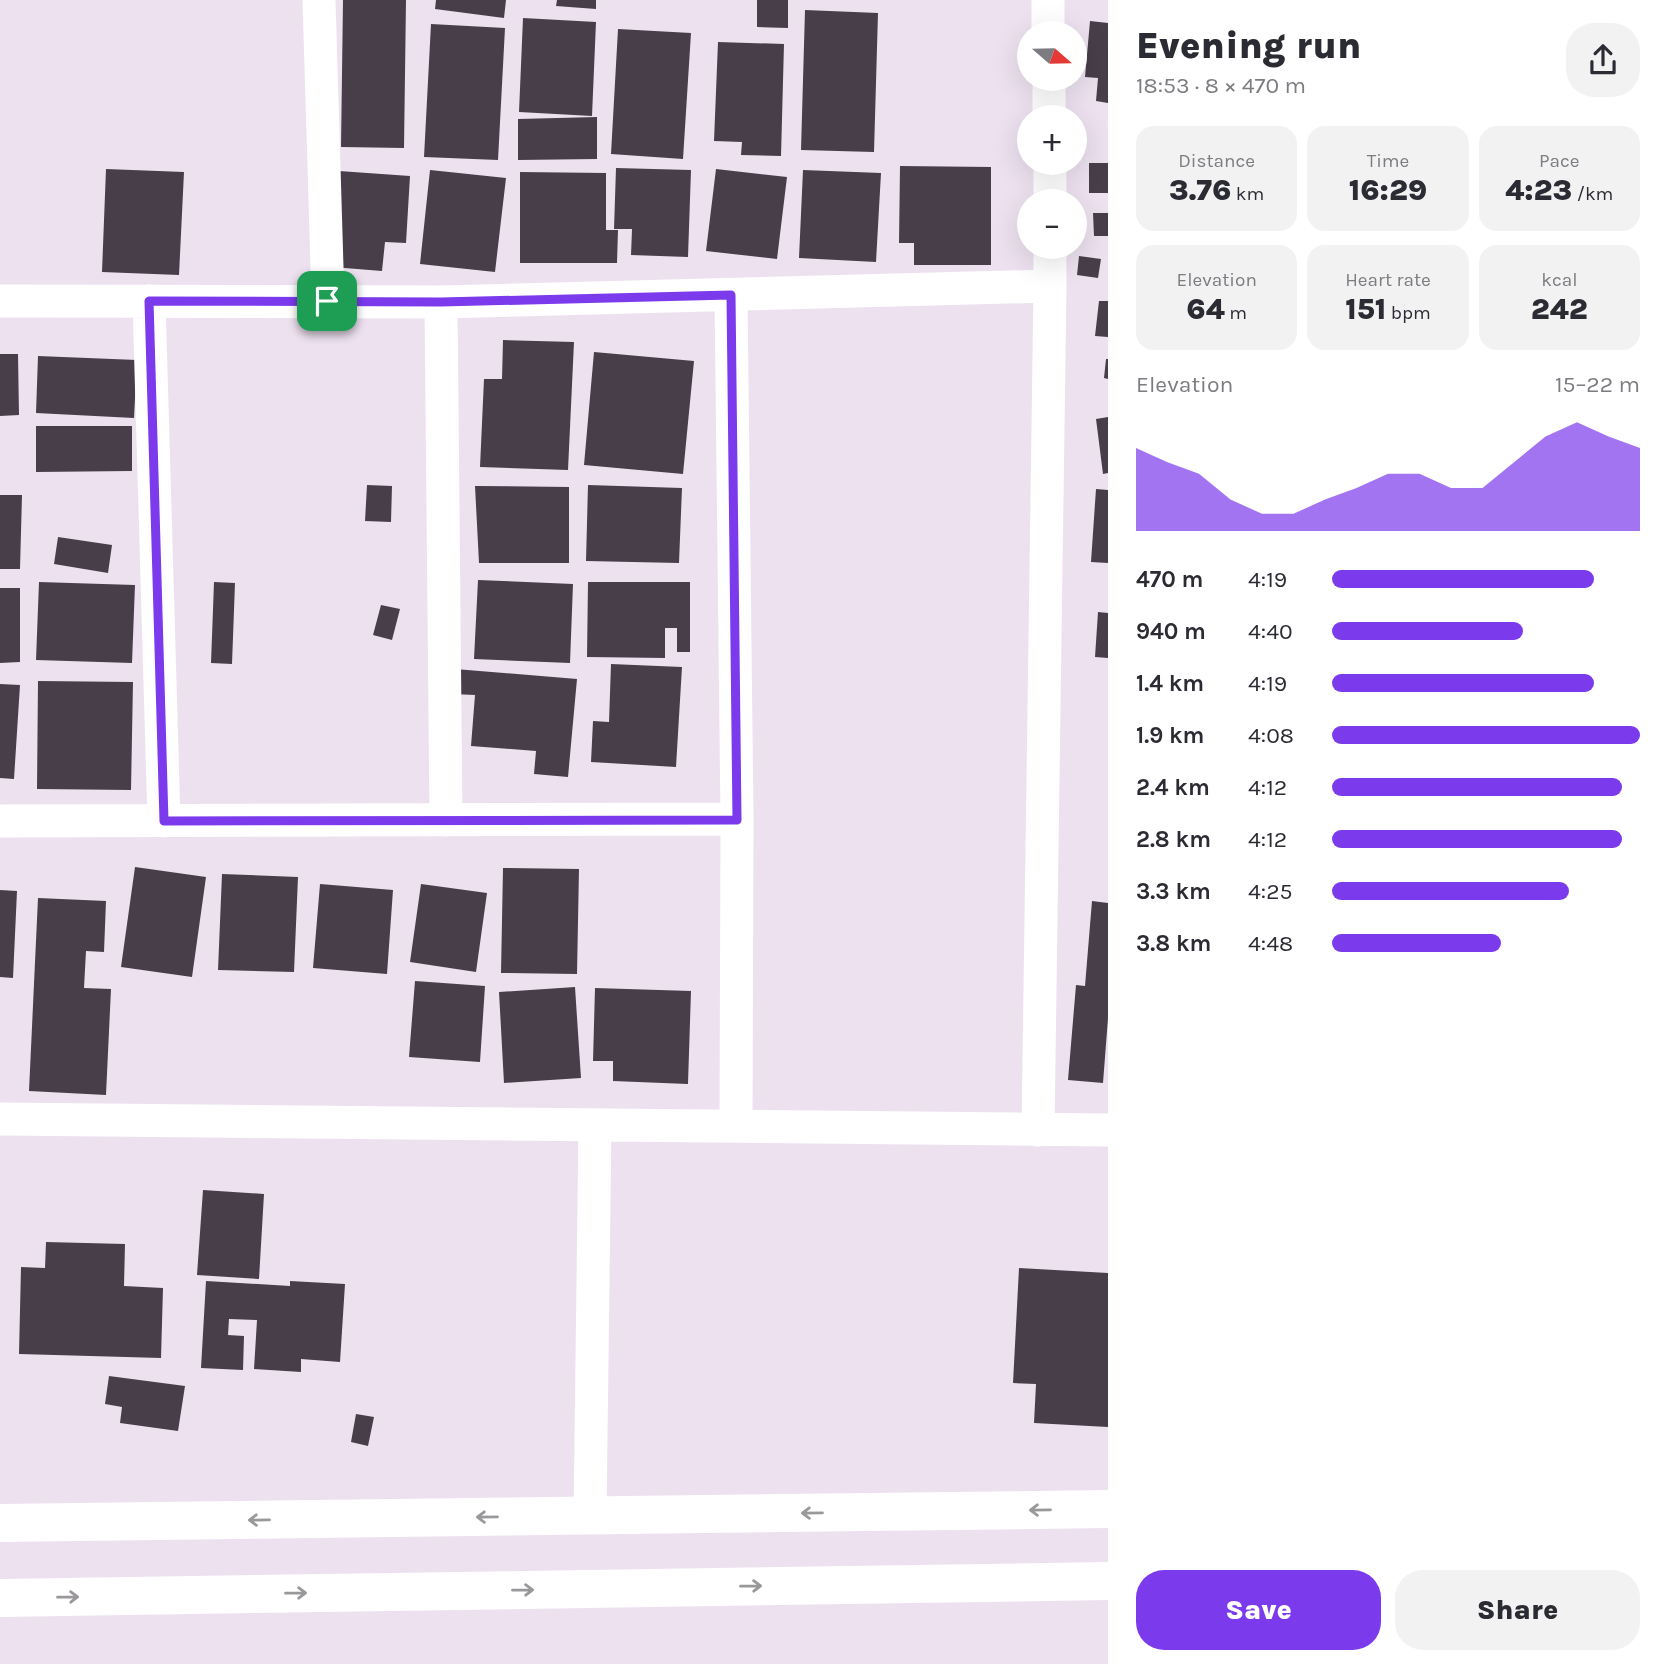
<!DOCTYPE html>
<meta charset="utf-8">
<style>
:root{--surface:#fff;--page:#f2f2f3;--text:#2b2b33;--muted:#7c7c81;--accent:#7c3aed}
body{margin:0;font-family:Karla,sans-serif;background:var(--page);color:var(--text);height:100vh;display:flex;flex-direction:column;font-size:26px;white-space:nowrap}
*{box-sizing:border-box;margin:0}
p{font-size:23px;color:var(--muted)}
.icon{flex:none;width:38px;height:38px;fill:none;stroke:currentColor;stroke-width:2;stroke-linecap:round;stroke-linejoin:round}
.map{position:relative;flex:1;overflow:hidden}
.drawer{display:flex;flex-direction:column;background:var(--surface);width:560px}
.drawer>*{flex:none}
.needle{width:46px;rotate:110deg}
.tools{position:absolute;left:1017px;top:21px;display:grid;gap:14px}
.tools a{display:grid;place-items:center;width:70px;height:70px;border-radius:50%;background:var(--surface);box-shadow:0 7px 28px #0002;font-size:35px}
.pin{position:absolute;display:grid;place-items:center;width:60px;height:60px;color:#fff;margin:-30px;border-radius:14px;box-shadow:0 4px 10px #0006}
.round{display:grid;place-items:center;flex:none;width:74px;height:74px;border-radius:28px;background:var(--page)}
.summary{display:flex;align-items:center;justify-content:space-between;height:119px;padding:0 28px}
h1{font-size:38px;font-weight:800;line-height:52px}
.metrics{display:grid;grid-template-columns:repeat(3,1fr);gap:10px;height:119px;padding:7px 28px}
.metrics div{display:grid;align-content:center;border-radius:18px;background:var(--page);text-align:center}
.metrics b{font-size:30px;font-weight:800}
.metrics small{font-size:19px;font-weight:400}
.metrics p{font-size:19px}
.chart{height:196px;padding:14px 28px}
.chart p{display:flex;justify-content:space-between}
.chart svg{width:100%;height:126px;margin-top:7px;fill:var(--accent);opacity:.7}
.action{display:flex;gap:14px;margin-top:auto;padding:14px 28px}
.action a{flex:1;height:80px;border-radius:28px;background:var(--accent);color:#fff;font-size:28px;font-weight:800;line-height:80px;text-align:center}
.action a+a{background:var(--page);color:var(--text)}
ul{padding:0 28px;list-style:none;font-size:23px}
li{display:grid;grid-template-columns:112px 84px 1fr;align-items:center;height:52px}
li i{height:18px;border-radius:9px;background:var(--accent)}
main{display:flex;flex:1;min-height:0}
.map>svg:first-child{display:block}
.building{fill:#483e4a}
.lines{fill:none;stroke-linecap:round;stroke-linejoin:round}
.street{stroke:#fff;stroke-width:33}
.secondary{stroke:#fff;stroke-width:38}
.oneway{stroke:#9a989b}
.route-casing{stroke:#fff;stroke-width:14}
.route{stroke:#7c3aed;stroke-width:9}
</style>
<main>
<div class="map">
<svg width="1108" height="1664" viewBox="0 0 1108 1664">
<rect width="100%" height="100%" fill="#ede1f0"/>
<path class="building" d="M343,0H406L404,148L341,147Z
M436,0H506L504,18L435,9Z
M557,0H596V9L556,6Z
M757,0H788V28L757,27Z
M805,10L878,13L874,152L801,150Z
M523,18L596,22L592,116L519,112Z
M1090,21L1108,23V103L1096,101L1098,78L1085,77Z
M431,24L505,28L498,160L424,157Z
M618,29L691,33L683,159L611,154Z
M718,42L784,44L781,156L741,155L742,142L714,141Z
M597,117V159L518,160V119Z
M1089,163H1108V193H1089Z
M900,166L991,167V265H914V243H899Z
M616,168L691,170L688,257L631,255L632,229H614Z
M106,169L184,172L179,275L102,272Z
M716,169L787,177L777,259L706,251Z
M430,170L506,178L495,272L420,264Z
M803,170L881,173L876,262L799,258Z
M339,171L410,176L406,243L385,242L382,271L332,267Z
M520,172L606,173V230H618L617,263H520Z
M1093,213H1108V236H1094Z
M1079,256L1101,259L1098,278L1077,275Z
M1099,301H1108V337L1095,336Z
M503,340L574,342L568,470L480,467L484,379H502Z
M594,352L694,361L683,474L584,465Z
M0,354H18L19,415L0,416Z
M38,356L137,360L134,418L36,413Z
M1106,359H1108V379L1104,378Z
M1108,417V473L1103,474L1096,419Z
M36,426H132V471L36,472Z
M367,485L392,486L391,522L365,521Z
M588,485L682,488L679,563L586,561Z
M475,486L569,487V563H479Z
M1096,489L1108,490V563L1091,562Z
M0,495H22L20,569H0Z
M58,537L112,545L108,573L54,564Z
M478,580L573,584L570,663L474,659Z
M39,582L135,585L132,663L36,660Z
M214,582L235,583L232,664L211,663Z
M588,582H690V652H677V628H665V658L587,657Z
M0,588H20V662L0,663Z
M381,605L400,609L392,640L373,635Z
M1098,612L1108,613V658L1095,657Z
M611,664L682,667L676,767L591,762L593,721L609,722Z
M455,669L577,679L568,777L534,774L536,751L471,746L475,695L452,694Z
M38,681L133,682L131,790L37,789Z
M0,684L20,685L14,779L0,778Z
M135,867L206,877L192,977L121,967Z
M503,868L579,869L577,974L501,973Z
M222,874L298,877L294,972L218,970Z
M320,884L393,890L387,974L313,968Z
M421,884L487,893L476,972L410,962Z
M0,890L17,891L13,978L0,977Z
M38,898L106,901L104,952L86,951L84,988L111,989L106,1095L29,1091Z
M1092,901L1108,903V1018L1103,1083L1068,1080L1076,985L1085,986Z
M415,981L485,986L480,1062L409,1057Z
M575,987L581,1078L504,1083L499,992Z
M595,988L691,991L688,1084L613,1081V1061H593Z
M203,1190L264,1194L259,1279L197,1275Z
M46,1242L125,1244L124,1286L163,1288L161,1358L19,1354L21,1267L45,1268Z
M1019,1268L1108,1273V1427L1034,1423L1036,1384L1013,1383Z
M206,1281L290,1286V1281L345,1284L340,1362L301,1359V1372L254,1369L257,1320L229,1319L228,1335L244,1336L243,1370L201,1368Z
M109,1376L185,1386L178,1431L120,1423L122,1407L105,1404Z
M356,1414L374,1417L368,1446L351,1442Z"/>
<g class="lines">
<path class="street" d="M319,0L328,301
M1048,0V33
M1049,79V117
M1050,163V201
M1050,247V286
M731,295L737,819L736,1126
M0,301L441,302L1050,286L1038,1130
M149,301L164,821
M441,302L446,820
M0,821L737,819
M0,1119L1108,1130
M590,1516L595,1125"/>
<path class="secondary" d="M0,1523L1108,1509
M0,1598L1108,1581"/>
</g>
<defs><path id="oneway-shaft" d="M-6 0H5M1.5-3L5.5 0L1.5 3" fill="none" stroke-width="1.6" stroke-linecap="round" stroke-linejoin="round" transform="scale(1.75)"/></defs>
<g class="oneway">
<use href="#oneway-shaft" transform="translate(1040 1510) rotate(179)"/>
<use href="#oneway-shaft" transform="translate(812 1513) rotate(179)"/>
<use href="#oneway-shaft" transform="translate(487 1517) rotate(179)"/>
<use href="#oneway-shaft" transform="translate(259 1520) rotate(179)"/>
<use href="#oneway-shaft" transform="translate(751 1586) rotate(-1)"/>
<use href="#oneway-shaft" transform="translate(523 1590) rotate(-1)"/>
<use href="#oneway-shaft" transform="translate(296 1593) rotate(-1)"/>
<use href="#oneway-shaft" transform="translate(68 1597) rotate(-1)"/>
</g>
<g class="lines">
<defs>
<path id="route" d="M731,295L737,820L164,821L149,301L441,302Z"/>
</defs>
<use href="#route" class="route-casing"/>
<use href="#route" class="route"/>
</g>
</svg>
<div class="tools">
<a><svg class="needle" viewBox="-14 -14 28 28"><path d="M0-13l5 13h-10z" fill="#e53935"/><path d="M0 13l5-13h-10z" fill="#7c7c81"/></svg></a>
<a>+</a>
<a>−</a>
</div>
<div class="pin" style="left:327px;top:301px;background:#1e9e55"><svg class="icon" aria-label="arrive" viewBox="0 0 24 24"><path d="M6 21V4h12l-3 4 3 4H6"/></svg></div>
</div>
<section class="drawer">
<div class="summary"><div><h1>Evening run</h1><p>18:53 · 8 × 470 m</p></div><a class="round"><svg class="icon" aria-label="share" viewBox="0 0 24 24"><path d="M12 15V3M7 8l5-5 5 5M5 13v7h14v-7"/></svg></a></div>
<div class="metrics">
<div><p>Distance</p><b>3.76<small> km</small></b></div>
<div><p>Time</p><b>16:29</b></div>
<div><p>Pace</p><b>4:23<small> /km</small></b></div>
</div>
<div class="metrics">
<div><p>Elevation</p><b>64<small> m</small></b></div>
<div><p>Heart rate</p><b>151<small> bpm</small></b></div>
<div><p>kcal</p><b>242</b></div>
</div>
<div class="chart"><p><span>Elevation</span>15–22 m</p>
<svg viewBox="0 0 160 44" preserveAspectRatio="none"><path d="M0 44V15L10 20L20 24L30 33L40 38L50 38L60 33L70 29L80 24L90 24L100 29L110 29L120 20L130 11L140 6L150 11L160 15V44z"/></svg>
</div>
<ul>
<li><b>470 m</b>4:19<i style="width:85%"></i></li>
<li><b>940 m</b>4:40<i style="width:62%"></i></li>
<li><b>1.4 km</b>4:19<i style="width:85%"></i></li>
<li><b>1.9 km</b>4:08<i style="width:100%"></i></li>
<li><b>2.4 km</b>4:12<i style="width:94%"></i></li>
<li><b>2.8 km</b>4:12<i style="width:94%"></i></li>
<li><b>3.3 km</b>4:25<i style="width:77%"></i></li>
<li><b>3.8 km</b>4:48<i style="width:55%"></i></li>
</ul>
<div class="action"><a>Save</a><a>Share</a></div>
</section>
</main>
